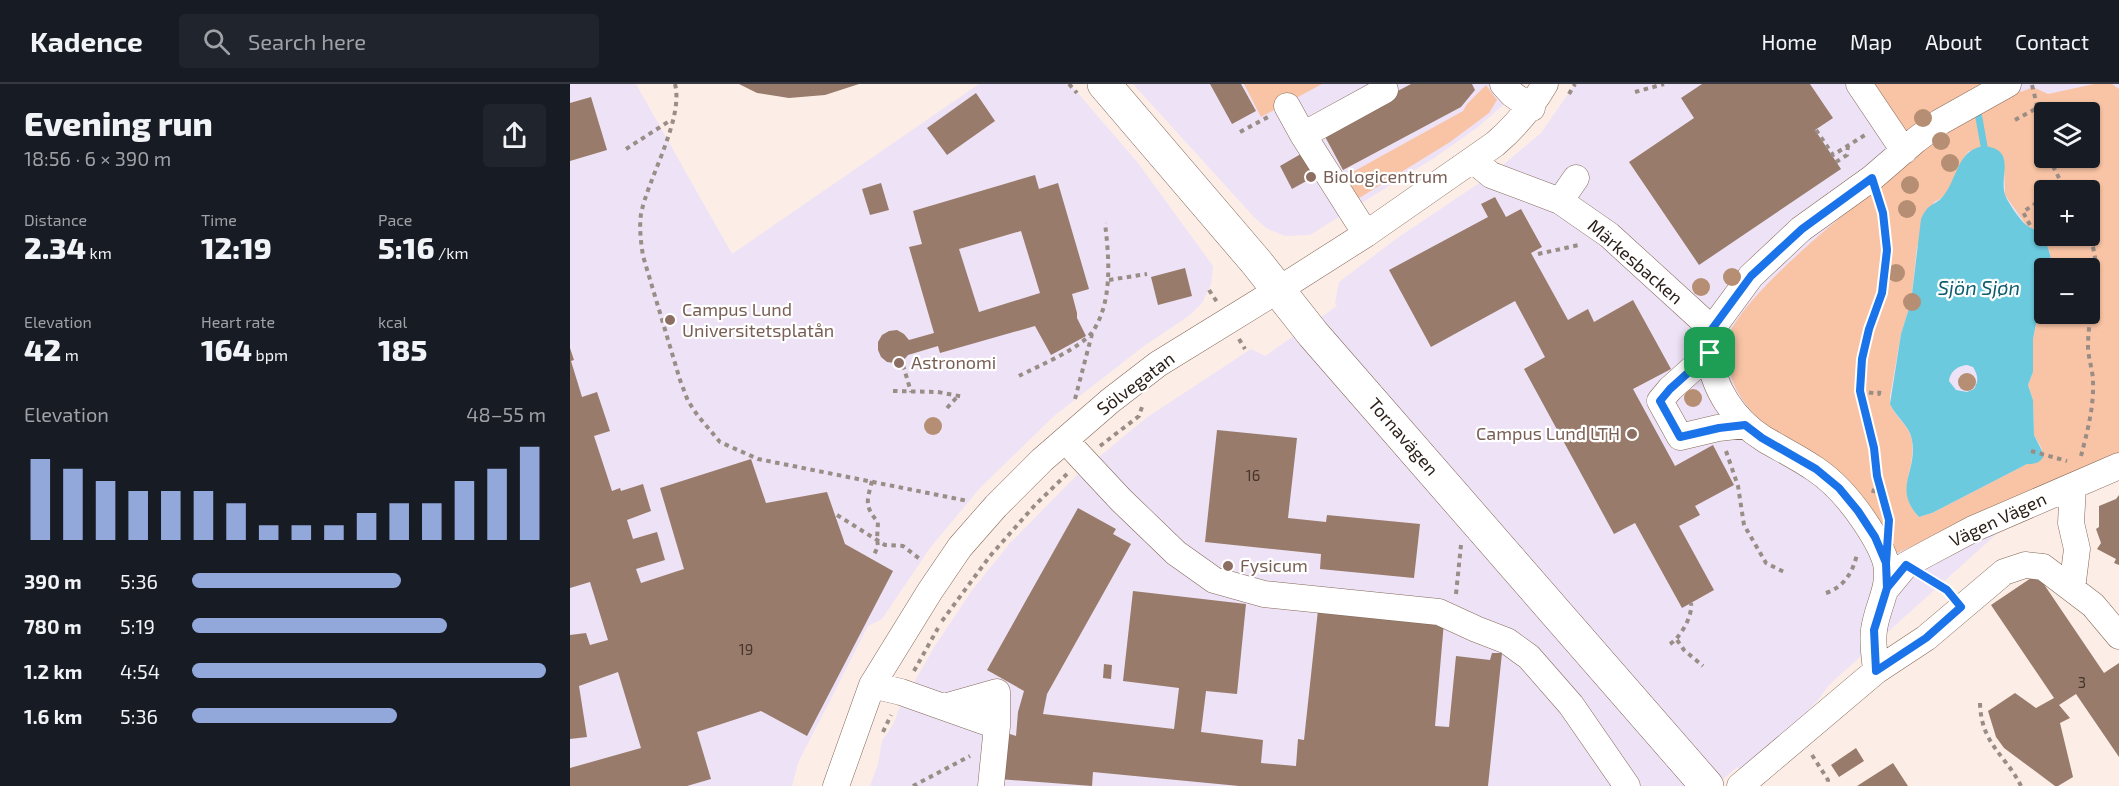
<!DOCTYPE html>
<meta charset="utf-8">
<style>
:root{--surface:#171b24;--page:#20242c;--text:#f1f3f6;--muted:#9ea1a6;--line:#363941;--accent:#92a7da}
body{margin:0;font-family:"Exo 2",sans-serif;background:var(--page);color:var(--text);height:100vh;display:flex;flex-direction:column;font-size:22px;white-space:nowrap}
*{box-sizing:border-box;margin:0}
p{font-size:20px;color:var(--muted)}
.icon{flex:none;width:33px;height:33px;fill:none;stroke:currentColor;stroke-width:2;stroke-linecap:round;stroke-linejoin:round}
.map{position:relative;flex:1;overflow:hidden}
.drawer{display:flex;flex-direction:column;background:var(--surface);width:570px}
.drawer>*{flex:none}
.buttons{position:absolute;left:1464px;top:18px;display:grid;gap:12px}
.buttons a{display:grid;place-items:center;width:66px;height:66px;border-radius:6px;background:var(--surface);box-shadow:0 2px 4px #0004;font-size:30px}
.pin{position:absolute;display:grid;place-items:center;width:51px;height:51px;color:#fff;margin:-26px;border-radius:12px;box-shadow:0 3px 9px #0006}
.round{display:grid;place-items:center;flex:none;width:63px;height:63px;border-radius:6px;background:var(--page)}
.summary{display:flex;align-items:center;justify-content:space-between;height:102px;padding:0 24px}
h1{font-size:33px;font-weight:800;line-height:45px}
.metrics{display:grid;grid-template-columns:repeat(3,1fr);gap:9px;height:102px;padding:6px 24px}
.metrics div{display:grid;align-content:center}
.metrics b{font-size:30px;font-weight:800}
.metrics small{font-size:16px;font-weight:400}
.metrics p{font-size:16px}
.chart{height:168px;padding:12px 24px}
.chart p{display:flex;justify-content:space-between}
.chart svg{width:100%;height:108px;margin-top:6px;stroke:var(--accent);stroke-width:6}
ul{padding:0 24px;list-style:none;font-size:20px}
li{display:grid;grid-template-columns:96px 72px 1fr;align-items:center;height:45px}
li i{height:15px;border-radius:8px;background:var(--accent)}
header{display:flex;align-items:center;gap:36px;box-sizing:border-box;height:84px;padding:0 30px;background:var(--surface);border-bottom:2px solid var(--line)}
header strong{font-size:28px}
nav{display:flex;gap:33px;margin-inline-start:auto;font-size:21px}
.search{width:420px;height:54px;background:var(--page);display:flex;align-items:center;gap:15px;box-sizing:border-box;padding:0 21px;border-radius:6px;color:var(--muted);font-size:22px}
main{display:flex;flex:1;min-height:0}
.map>svg:first-child{display:block}
.education{fill:#eee2f6;fill-rule:evenodd}
.green{fill:#f9c4a5;fill-rule:evenodd}
.water{fill:#6ccadf;fill-rule:evenodd}
.lines{fill:none;stroke-linecap:round;stroke-linejoin:round}
.stream{stroke:#6ccadf;stroke-width:7}
.building{fill:#987b6a;fill-rule:evenodd}
.minor-casing{stroke:#846857;stroke-width:27}
.major-casing{stroke:#846857;stroke-width:34}
.path{stroke:#998d86;stroke-width:4;stroke-dasharray:4.5 4.5;stroke-linecap:butt}
.minor{stroke:#fff;stroke-width:26}
.major{stroke:#fff;stroke-width:33}
.tree{fill:#b58e73}
.route-casing{stroke:#fff;stroke-width:12}
.route{stroke:#1a73e8;stroke-width:8}
.education-dot{fill:#8d6e63;stroke:#fff;stroke-width:2}
.labels{text-anchor:middle;stroke-width:4.5;stroke-linejoin:round;paint-order:stroke}
.number-label{font-size:15px;fill:#45352c}
.education-label{font-size:18px;fill:#785e54;stroke:#fff;text-anchor:start}
.street-label{font-size:18px;fill:#291e17;stroke:#fff}
.water-label{font-size:20px;font-style:italic;fill:#0e5e6e;stroke:#fff}
</style>
<header>
<strong>Kadence</strong>
<div class="search"><svg class="icon" aria-label="search" viewBox="0 0 24 24"><circle cx="10" cy="10" r="6"/><path d="M15 15l6 6"/></svg>Search here</div>
<nav><a>Home</a><a>Map</a><a>About</a><a>Contact</a></nav>
</header>
<main>
<section class="drawer">
<div class="summary"><div><h1>Evening run</h1><p>18:56 · 6 × 390 m</p></div><a class="round"><svg class="icon" aria-label="share" viewBox="0 0 24 24"><path d="M12 15V3M7 8l5-5 5 5M5 13v7h14v-7"/></svg></a></div>
<div class="metrics">
<div><p>Distance</p><b>2.34<small> km</small></b></div>
<div><p>Time</p><b>12:19</b></div>
<div><p>Pace</p><b>5:16<small> /km</small></b></div>
</div>
<div class="metrics">
<div><p>Elevation</p><b>42<small> m</small></b></div>
<div><p>Heart rate</p><b>164<small> bpm</small></b></div>
<div><p>kcal</p><b>185</b></div>
</div>
<div class="chart"><p><span>Elevation</span>48–55 m</p>
<svg viewBox="0 0 160 44" preserveAspectRatio="none"><path d="M5 44V11M15 44V15M25 44V20M35 44V24M45 44V24M55 44V24M65 44V29M75 44V38M85 44V38M95 44V38M105 44V33M115 44V29M125 44V29M135 44V20M145 44V15M155 44V6"/></svg>
</div>
<ul>
<li><b>390 m</b>5:36<i style="width:59%"></i></li>
<li><b>780 m</b>5:19<i style="width:72%"></i></li>
<li><b>1.2 km</b>4:54<i style="width:100%"></i></li>
<li><b>1.6 km</b>5:36<i style="width:58%"></i></li>
</ul>
</section>
<div class="map">
<svg width="1549" height="702" viewBox="0 0 1549 702">
<rect width="100%" height="100%" fill="#fceee7"/>
<path class="education" d="M0,0H66L162,170L409,0H500L568,79L643,182L641,200L632,219L620,231L574,262L484,332L410,404L360,464L312,535L298,542L228,679L222,702H0Z
M563,0H950L932,22L908,43L864,74L740,151L715,152L696,144L684,133Z
M1005,0H1549V376L1470,411L1259,601L1248,616L1174,691L1167,683L1146,702H300L308,680L312,657L324,639L328,627L363,565L403,505L440,459L506,392L576,334L681,265L695,272L767,222L765,219L769,198L826,155L921,91L971,49ZM1474,28H1520V74H1474ZM1474,106H1520V152H1474ZM1474,184H1520V230H1474Z"/>
<path class="green" d="M674,0H752L691,33Z
M1304,0H1446L1451,8L1463,3L1478,10L1524,0H1542L1549,5V370L1325,470L1206,350C1183,331 1163,311 1158,280C1157,275 1155,268 1155,262C1162,220 1266,137 1301,108C1316,95 1331,81 1347,70C1357,63 1368,57 1378,51L1368,33L1336,51ZM1474,28H1520V74H1474ZM1399,67L1434,74L1435,111L1456,141L1465,146L1480,168L1481,184H1520V230H1474V217L1467,235L1463,255V288L1458,301L1463,316L1464,351L1472,365L1462,380H1457L1362,429L1349,433C1324,406 1346,388 1342,357C1340,339 1319,331 1320,313L1331,250L1341,218L1347,163L1364,118C1384,111 1385,82 1399,67ZM1474,106H1520V152H1474Z
M916,1L927,16L919,29L880,58L786,116L779,102V90L893,27L897,20Z"/>
<path class="water" d="M1414,62C1449,66 1427,94 1436,113C1439,120 1449,134 1455,140C1458,143 1463,144 1466,147C1477,157 1482,170 1481,184H1474V217L1467,235L1463,255V288L1458,301L1463,316L1464,351L1474,371C1471,379 1465,380 1457,380L1362,429L1349,433C1322,404 1348,388 1342,356C1340,342 1326,333 1320,320L1331,250L1341,218L1351,135C1359,117 1365,123 1374,111C1388,93 1387,66 1414,62ZM1397,281L1403,283C1408,291 1409,297 1404,305L1397,308L1386,306L1379,297C1380,287 1388,282 1397,281Z"/>
<g class="lines">
<path class="stream" d="M1407,23L1414,62"/>
</g>
<path class="building" d="M169,0H289L255,11L219,14L187,9Z
M640,0H671L686,27L662,40Z
M841,0H902L905,6L891,23L773,86L752,47Z
M1132,0H1240L1263,34L1245,46L1271,85L1129,181L1059,78L1124,34L1111,14Z
M406,9L425,37L377,71L357,44Z
M21,13L37,66L0,77V19Z
M736,67L749,90L722,105L710,82Z
M465,91L469,105L488,99L519,205L502,210L507,229V234L516,252L481,271L465,242L370,269L368,262L338,271L333,277L325,279L317,278L311,273L308,266V258L312,251L319,247L327,246L334,250L339,256L364,249L339,163L352,160L343,127ZM451,147L470,209L409,228L389,165Z
M311,99L319,126L300,131L292,105Z
M925,113L936,133L951,125L972,163L961,169L998,236L1018,225L1024,238L1063,216L1101,285L1063,305L1105,382L1143,361L1164,401L1125,422L1130,431L1109,442L1144,506L1112,524L1065,439L1044,450L954,285L975,273L945,217L861,263L819,186L918,133L911,120Z
M615,184L622,212L588,221L581,193Z
M0,264L4,276L1,277L12,313L27,308L40,347L24,352L42,407L50,404L51,407L73,400L81,427L57,436L63,455L87,448L95,476L66,485L71,499L114,485L90,404L181,375L196,419L257,408L275,460L323,487L237,652L191,627L127,648L141,695L117,702H0V684L71,664L48,588L9,602L17,653L0,655V551L16,549L20,561L38,556L20,498L0,504Z
M647,346L727,354L718,434L756,438L757,431L850,440L844,494L750,485L751,470L635,458Z
M1549,411V481L1544,479L1546,475L1527,465L1531,459L1526,445L1529,443V422L1546,415Z
M508,424L546,445L543,450L561,460L477,610L473,630L604,645L609,604L553,597L563,507L676,520L667,610L636,607L631,648L693,656L691,679L726,682L728,655L734,656L748,526L874,538L865,642L879,643L886,572L920,576L922,569H932L918,702H669L523,688L522,702L428,695L434,648L446,652L448,628L454,607L417,586Z
M1467,490L1534,589L1549,579V673L1506,610L1489,621L1500,634L1490,639L1503,693L1488,702H1485L1434,664L1426,653L1418,627L1445,609L1466,624L1484,614L1421,521Z
M534,580L542,581L541,595L533,594Z
M1286,664L1294,677L1269,693L1261,681Z
M1323,679L1338,702H1287Z"/>
<g class="lines">
<defs>
<path id="minor" d="M933,0L942,10L962,24
M1289,0L1334,67
M717,22L733,51L815,6L812,0
M733,51L796,150
M903,76L921,91L990,117L1039,151L1142,245
M990,117L1006,94
M1142,245C1142,252 1140,260 1140,268C1141,303 1165,337 1194,355C1211,365 1229,374 1245,385C1266,399 1281,417 1295,438C1303,450 1312,464 1316,479C1321,504 1307,522 1304,546C1302,559 1305,574 1306,587
M1142,245L1181,192L1231,145L1302,94L1346,56L1370,38L1438,0
M1140,269L1100,305L1090,317L1110,353L1148,344L1175,341
M495,356L551,416L606,469L644,496L694,510L869,528L906,545L937,557L959,573L1001,621L1057,702
M1317,504L1336,481L1356,470L1403,445L1549,382
M1502,505L1507,465L1501,439L1503,402
M302,601L331,608L427,642L421,702
M374,623L427,608V642
M266,702L302,601L360,507L390,463L426,422L472,376L540,317L588,280L708,206L796,150L925,60C946,42 961,24 975,0
M1170,702L1306,587L1356,554L1434,488L1455,481L1473,483L1523,521L1549,552"/>
<path id="major" d="M534,0L687,179L743,250L1137,702"/>
</defs>
<use href="#minor" class="minor-casing"/>
<use href="#major" class="major-casing"/>
<path class="path" d="M105,0C114,35 78,94 71,130C69,145 71,158 73,172L110,296L118,317L128,332L150,358L188,375L398,417
M499,0L507,9
M1462,1L1474,50
M1065,8L1094,0
M999,10L1005,0
M1445,36L1469,23
M1246,46L1263,71L1295,51
M670,48L698,33
M56,65L101,36
M1479,74L1495,106
M1266,78L1277,71L1278,61
M1486,106L1493,101
M1310,118L1313,129L1317,166L1312,209L1299,245L1292,275L1290,307L1303,364L1307,392L1315,421
M1460,141L1453,128L1474,114
M968,170L1009,161
M539,196L577,190
M639,206L647,218
M669,255L675,265
M333,281L341,308
M449,292C468,282 512,264 523,247C543,217 539,173 535,139
M323,307L368,308L394,313
M1290,307L1309,310L1310,304
M505,315L522,250
M377,324L387,313
M530,362L569,332L572,323
M1156,367L1168,402L1174,441L1196,479L1216,489
M1461,367L1497,377
M1511,372C1517,349 1524,323 1523,298C1523,286 1518,274 1518,262C1518,224 1535,188 1519,152
M302,397C297,417 294,422 308,438L307,455L308,462L303,473
M1303,409L1307,393
M267,431L315,461L333,462L351,476
M1360,495L1376,505
M1256,509C1274,503 1283,488 1287,470
M886,510L891,461
M372,537L420,472L465,421L497,390
M1107,556L1114,566L1133,582
M1100,560C1110,554 1123,532 1121,519
M344,587L368,544
M1410,619C1411,660 1435,670 1451,702
M313,648L321,631
M1242,671L1258,696L1257,702
M343,702L400,672"/>
<use href="#minor" class="minor"/>
<use href="#major" class="major"/>
</g>
<g class="tree">
<circle cx="1353" cy="34" r="9"/>
<circle cx="1371" cy="57" r="9"/>
<circle cx="1380" cy="79" r="9"/>
<circle cx="1340" cy="101" r="9"/>
<circle cx="1337" cy="125" r="9"/>
<circle cx="1326" cy="189" r="9"/>
<circle cx="1162" cy="193" r="9"/>
<circle cx="1131" cy="203" r="9"/>
<circle cx="1342" cy="218" r="9"/>
<circle cx="1397" cy="298" r="9"/>
<circle cx="1123" cy="314" r="9"/>
<circle cx="363" cy="342" r="9"/>
</g>
<g class="lines">
<defs>
<path id="route" d="M1140,269L1100,305L1090,317L1110,353L1149,344L1175,341L1192,354L1246,385L1269,404L1288,427L1305,453L1316,479L1317,504L1304,546L1306,587L1356,554L1391,523L1377,506L1336,481L1317,504L1316,479L1319,436L1307,392L1304,364L1290,307L1292,275L1299,245L1312,209L1317,166L1313,129L1302,94L1232,145L1181,192L1142,245L1140,269"/>
</defs>
<use href="#route" class="route-casing"/>
<use href="#route" class="route"/>
</g>
<g class="education-dot">
<circle cx="741" cy="93" r="6"/>
<circle cx="100" cy="236" r="6"/>
<circle cx="329" cy="279" r="6"/>
<circle cx="1062" cy="350" r="6"/>
<circle cx="658" cy="482" r="6"/>
</g>
<g class="labels">
<g class="number-label">
<text x="683" y="397">16</text>
<text x="176" y="571">19</text>
<text x="1512" y="604">3</text>
</g>
<g class="education-label">
<text x="753" y="99">Biologicentrum</text>
<text x="112" y="232">Campus Lund<tspan x="112" dy="21">Universitetsplatån</tspan></text>
<text x="341" y="285">Astronomi</text>
<text x="1050" y="356" text-anchor="end">Campus Lund LTH</text>
<text x="670" y="488">Fysicum</text>
</g>
<g class="street-label">
<text transform="translate(1065 178) rotate(41)" y="6">Märkesbacken</text>
<text transform="translate(566 300) rotate(-37)" y="6">Sölvegatan</text>
<text transform="translate(833 353) rotate(49)" y="6">Tornavägen</text>
<text transform="translate(1428 436) rotate(-25)" y="6">Vägen Vägen</text>
</g>
<g class="water-label">
<text x="1409" y="211">Sjön Sjøn</text>
</g>
</g>
</svg>
<div class="buttons">
<a><svg class="icon" aria-label="layers" viewBox="0 0 24 24"><path d="M12 4l9 5-9 5-9-5zM3 14l9 5 9-5"/></svg></a>
<a>+</a>
<a>−</a>
</div>
<div class="pin" style="left:1140px;top:269px;background:#1e9e55"><svg class="icon" aria-label="arrive" viewBox="0 0 24 24"><path d="M6 21V4h12l-3 4 3 4H6"/></svg></div>
</div>
</main>
